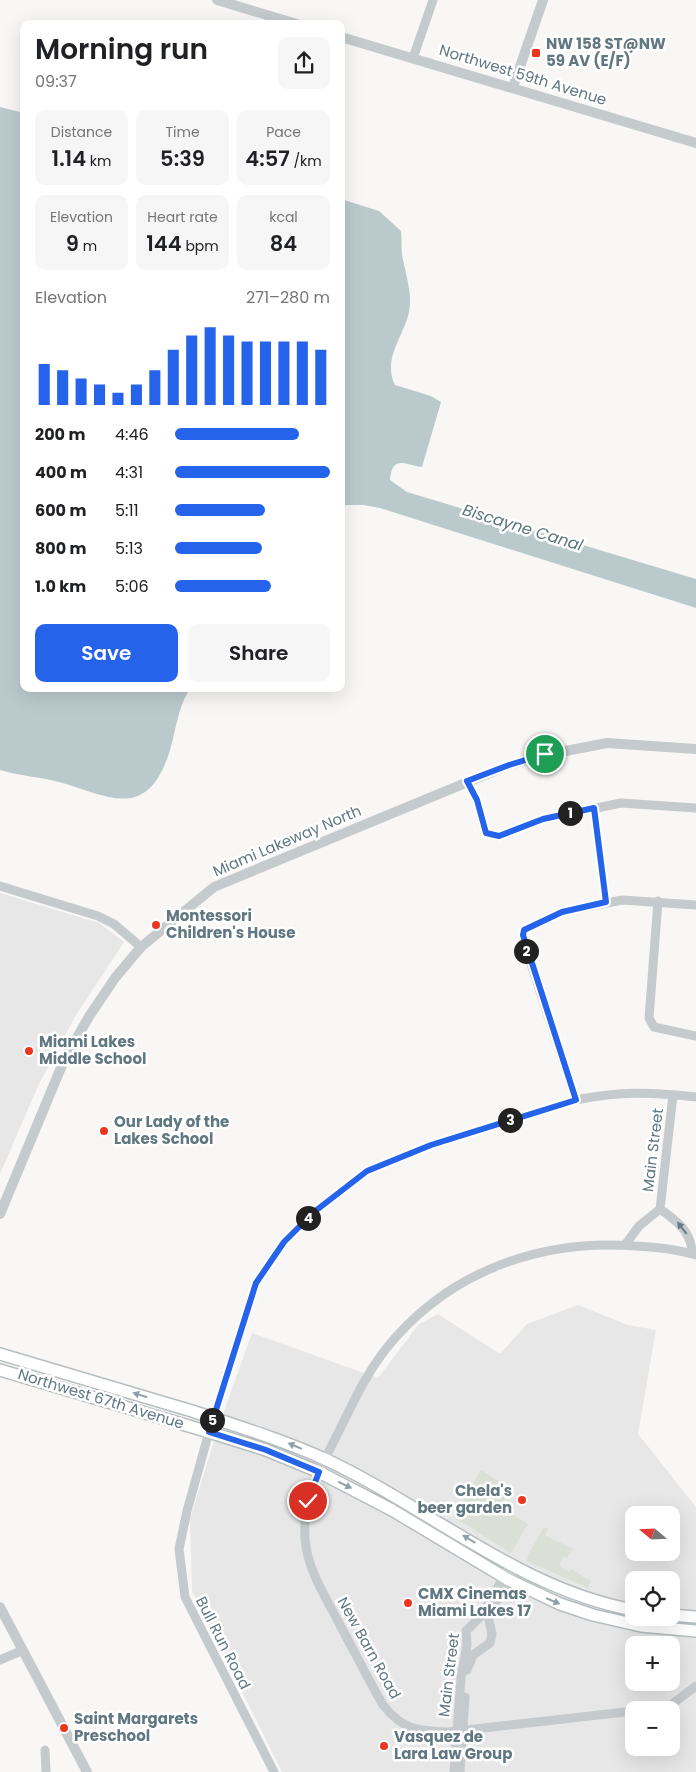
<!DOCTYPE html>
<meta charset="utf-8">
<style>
:root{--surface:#fff;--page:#f6f6f6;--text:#202124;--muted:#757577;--accent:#2563eb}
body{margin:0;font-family:Poppins,sans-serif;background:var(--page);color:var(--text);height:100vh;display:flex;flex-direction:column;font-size:19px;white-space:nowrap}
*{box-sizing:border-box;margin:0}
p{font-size:16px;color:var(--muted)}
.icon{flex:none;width:28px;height:28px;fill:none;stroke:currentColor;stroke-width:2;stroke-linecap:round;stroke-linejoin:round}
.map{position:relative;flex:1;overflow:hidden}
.details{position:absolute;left:20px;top:20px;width:325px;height:672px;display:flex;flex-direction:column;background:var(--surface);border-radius:10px;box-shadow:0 5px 20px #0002}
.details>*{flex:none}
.needle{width:32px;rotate:289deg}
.fabs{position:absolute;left:625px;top:1506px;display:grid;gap:10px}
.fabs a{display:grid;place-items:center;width:55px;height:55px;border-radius:10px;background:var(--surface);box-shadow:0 5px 20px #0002;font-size:25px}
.pin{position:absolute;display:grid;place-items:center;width:42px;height:42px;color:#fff;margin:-21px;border:2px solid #fff;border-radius:50%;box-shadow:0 1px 5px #0007}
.km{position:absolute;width:25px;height:25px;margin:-12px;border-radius:50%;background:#222;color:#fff;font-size:14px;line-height:25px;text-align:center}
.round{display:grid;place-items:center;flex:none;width:52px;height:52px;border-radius:10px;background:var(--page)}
.summary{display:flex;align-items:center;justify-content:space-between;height:85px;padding:0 15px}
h1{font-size:28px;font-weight:600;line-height:38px}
.metrics{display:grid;grid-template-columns:repeat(3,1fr);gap:8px;height:85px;padding:5px 15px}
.metrics div{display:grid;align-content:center;border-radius:10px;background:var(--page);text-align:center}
.metrics b{font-size:21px;font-weight:600}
.metrics small{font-size:14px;font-weight:400}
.metrics p{font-size:14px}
.chart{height:140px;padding:10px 15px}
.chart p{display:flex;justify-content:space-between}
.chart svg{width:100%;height:90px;margin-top:5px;stroke:var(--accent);stroke-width:6}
.cta{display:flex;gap:10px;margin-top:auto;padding:10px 15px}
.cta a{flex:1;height:58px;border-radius:10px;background:var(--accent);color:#fff;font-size:20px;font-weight:600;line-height:58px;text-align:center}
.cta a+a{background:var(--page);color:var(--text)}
ul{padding:0 15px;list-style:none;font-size:16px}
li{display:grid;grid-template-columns:80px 60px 1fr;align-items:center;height:38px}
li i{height:12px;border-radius:6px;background:var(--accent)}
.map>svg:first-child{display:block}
.built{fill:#e6e7e6;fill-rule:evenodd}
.green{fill:#dae0d5}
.water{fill:#bacacc}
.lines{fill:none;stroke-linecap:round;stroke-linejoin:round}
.secondary-casing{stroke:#b7bec1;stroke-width:14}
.minor{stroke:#c5cacc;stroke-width:9}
.tertiary{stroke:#c5cacc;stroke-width:10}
.secondary{stroke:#fff;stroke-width:11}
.oneway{fill:#667b85}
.oneway2{fill:#90a0a7}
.route-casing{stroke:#fff;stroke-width:10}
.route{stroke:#2563eb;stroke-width:6}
.poi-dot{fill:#ed361f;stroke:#fff;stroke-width:2}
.labels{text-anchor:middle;stroke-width:5;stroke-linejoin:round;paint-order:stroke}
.poi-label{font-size:15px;font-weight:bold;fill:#617781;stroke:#fff;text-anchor:start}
.street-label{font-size:15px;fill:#617781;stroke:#fff}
.water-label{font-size:16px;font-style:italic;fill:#5c777c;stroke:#fff}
</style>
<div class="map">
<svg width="696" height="1772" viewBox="0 0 696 1772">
<rect width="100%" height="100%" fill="#f8f7f5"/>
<path class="built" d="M0,893L99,923L124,942L76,1015L38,1086L0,1174Z
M578,1305L628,1325L656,1330L638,1434L696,1507V1772H282L192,1591L190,1519L218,1428L252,1333L378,1378L419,1324L438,1314L500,1354L527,1324ZM634,1515H671V1552H634ZM634,1580H671V1618H634ZM634,1645H671V1682H634ZM634,1710H671V1748H634Z"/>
<path class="green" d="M481,1470L511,1489L502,1504L510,1509L513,1515L528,1524L511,1553L454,1517Z
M544,1527L548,1529L545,1535L573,1549L567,1558L563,1557L559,1566L569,1572L571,1569L591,1581L588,1588L527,1561L528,1555Z"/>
<path class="water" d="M0,107L24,113V689H190C175,711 176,740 165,764C142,820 103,794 59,782C40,777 20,776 0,770Z
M341,199L379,211L401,231C402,239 401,247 402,254C405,273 413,293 409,312C404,336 382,359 395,385L431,396L441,402L422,467C408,466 392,453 390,480L407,492L696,579V608L380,508L363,505H341Z"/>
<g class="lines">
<defs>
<path id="secondary" d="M0,1354C64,1373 128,1392 192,1411C237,1426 283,1440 327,1460C429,1508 521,1590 634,1610
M0,1370L209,1432L266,1450L319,1472L392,1510L509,1580L560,1604L593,1615L641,1626L696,1631
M671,1615L696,1617"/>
</defs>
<use href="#secondary" class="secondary-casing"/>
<path class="minor" d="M413,58L433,0
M467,781L477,800L486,833L499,836L543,819L621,803L696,808
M594,808L606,902
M0,886L98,916L114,924L141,947
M658,901L649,1018L654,1027L696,1036
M576,1100L527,952L523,935L524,930L562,912L622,900L696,905
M660,1209C677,1221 692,1232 692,1254
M625,1245L639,1226L660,1209L673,1095
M0,1660L21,1651
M467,1670L473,1655L490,1643L492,1634L488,1616L516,1568
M642,1710L671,1705L696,1686
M634,1711L448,1732C417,1731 403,1730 383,1705C368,1679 354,1651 340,1625C326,1597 307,1570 305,1538C302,1499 322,1465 339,1431C355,1398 370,1366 395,1338C457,1268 545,1239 636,1246C657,1247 676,1249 696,1255
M45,1750L46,1772
M274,1772L185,1597L179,1549L187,1511L209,1432L256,1283L284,1242L314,1212L367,1171L431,1145L576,1100C620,1091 652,1092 696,1097
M454,1772L461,1678L467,1645L466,1631L482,1615L511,1564
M460,1772L465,1697"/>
<path class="tertiary" d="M217,0L297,24
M341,37L696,143
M513,87L543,0
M0,1214L65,1058L90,1015L115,978L141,947L214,887L509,765L545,755L607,743L696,749
M0,1607L87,1772"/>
<use href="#secondary" class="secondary"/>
</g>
<defs><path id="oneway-solid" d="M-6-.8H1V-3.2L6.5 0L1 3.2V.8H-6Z" transform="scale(1.25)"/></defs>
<use class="oneway" href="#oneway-solid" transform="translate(682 1228) rotate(-128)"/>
<g class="oneway2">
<use href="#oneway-solid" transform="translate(140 1395) rotate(-163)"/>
<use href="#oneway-solid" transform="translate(295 1446) rotate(-157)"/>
<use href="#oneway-solid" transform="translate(345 1485) rotate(26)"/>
<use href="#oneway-solid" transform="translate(469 1539) rotate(-149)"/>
<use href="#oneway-solid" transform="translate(553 1601) rotate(23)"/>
</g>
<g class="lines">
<defs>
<path id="route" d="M308,1501L319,1472L266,1450L209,1432L256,1283L284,1242L314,1212L367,1171L431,1145L576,1100L523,935L524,930L562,912L606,902L594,808L543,819L499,836L486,833L477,800L467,781L509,765L545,754"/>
</defs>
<use href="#route" class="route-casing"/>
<use href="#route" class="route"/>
</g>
<g class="poi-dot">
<rect x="531" y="48" width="10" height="10" rx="2.5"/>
<circle cx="156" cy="925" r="5"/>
<circle cx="29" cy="1051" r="5"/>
<circle cx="104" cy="1131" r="5"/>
<circle cx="522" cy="1500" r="5"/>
<circle cx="408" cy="1603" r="5"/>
<circle cx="64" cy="1728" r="5"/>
<circle cx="384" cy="1746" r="5"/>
</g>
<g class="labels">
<g class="poi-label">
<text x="546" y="49">NW 158 ST@NW<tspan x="546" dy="17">59 AV (E/F)</tspan></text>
<text x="166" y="921">Montessori<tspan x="166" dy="17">Children's House</tspan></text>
<text x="39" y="1047">Miami Lakes<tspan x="39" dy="17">Middle School</tspan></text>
<text x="114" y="1127">Our Lady of the<tspan x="114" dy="17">Lakes School</tspan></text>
<text x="512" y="1496" text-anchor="end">Chela's<tspan x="512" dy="17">beer garden</tspan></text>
<text x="418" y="1599">CMX Cinemas<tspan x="418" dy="17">Miami Lakes 17</tspan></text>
<text x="74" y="1724">Saint Margarets<tspan x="74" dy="17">Preschool</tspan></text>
<text x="394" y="1742">Vasquez de<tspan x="394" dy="17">Lara Law Group</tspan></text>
</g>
<g class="street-label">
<text transform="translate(523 75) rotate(17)" y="5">Northwest 59th Avenue</text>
<text transform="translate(287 841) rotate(-23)" y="5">Miami Lakeway North</text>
<text transform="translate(653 1150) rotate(-83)" y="5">Main Street</text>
<text transform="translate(101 1399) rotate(17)" y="5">Northwest 67th Avenue</text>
<text transform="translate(223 1643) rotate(63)" y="5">Bull Run Road</text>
<text transform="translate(369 1648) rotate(61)" y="5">New Barn Road</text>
<text transform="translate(449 1675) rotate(-83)" y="5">Main Street</text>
</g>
<g class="water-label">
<text transform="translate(523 527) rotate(17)" y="6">Biscayne Canal</text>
</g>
</g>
</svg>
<div class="fabs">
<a><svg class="needle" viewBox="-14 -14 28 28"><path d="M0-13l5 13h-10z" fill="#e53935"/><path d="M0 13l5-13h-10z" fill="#757577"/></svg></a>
<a><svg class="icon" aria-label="locate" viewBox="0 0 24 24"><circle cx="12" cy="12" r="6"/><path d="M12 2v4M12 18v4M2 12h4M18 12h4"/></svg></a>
<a>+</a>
<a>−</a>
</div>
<div class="pin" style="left:545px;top:754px;background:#1e9e55"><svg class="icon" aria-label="arrive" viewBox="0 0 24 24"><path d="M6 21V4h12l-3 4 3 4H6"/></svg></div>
<div class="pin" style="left:308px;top:1501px;background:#d93025"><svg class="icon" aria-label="check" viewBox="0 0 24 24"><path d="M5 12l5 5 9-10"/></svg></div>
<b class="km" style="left:570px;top:813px">1</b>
<b class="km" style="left:526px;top:951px">2</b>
<b class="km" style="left:510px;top:1120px">3</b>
<b class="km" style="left:308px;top:1218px">4</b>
<b class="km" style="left:212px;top:1420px">5</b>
<section class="details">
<div class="summary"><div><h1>Morning run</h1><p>09:37</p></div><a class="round"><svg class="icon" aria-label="share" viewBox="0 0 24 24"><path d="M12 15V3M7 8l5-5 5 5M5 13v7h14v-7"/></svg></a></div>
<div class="metrics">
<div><p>Distance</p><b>1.14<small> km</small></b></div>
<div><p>Time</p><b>5:39</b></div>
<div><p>Pace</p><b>4:57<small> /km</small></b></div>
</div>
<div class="metrics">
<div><p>Elevation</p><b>9<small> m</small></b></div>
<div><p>Heart rate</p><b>144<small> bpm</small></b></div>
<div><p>kcal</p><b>84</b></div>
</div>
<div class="chart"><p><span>Elevation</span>271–280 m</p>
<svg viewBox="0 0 160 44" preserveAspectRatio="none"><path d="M5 44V24M15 44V27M25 44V31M35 44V34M45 44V38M55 44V34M65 44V27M75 44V17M85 44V10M95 44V6M105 44V10M115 44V13M125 44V13M135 44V13M145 44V13M155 44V17"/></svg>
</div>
<ul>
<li><b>200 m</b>4:46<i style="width:80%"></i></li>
<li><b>400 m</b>4:31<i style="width:100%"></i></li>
<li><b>600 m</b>5:11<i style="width:58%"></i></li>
<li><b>800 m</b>5:13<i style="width:56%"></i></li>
<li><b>1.0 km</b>5:06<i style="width:62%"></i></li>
</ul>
<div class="cta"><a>Save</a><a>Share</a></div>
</section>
</div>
